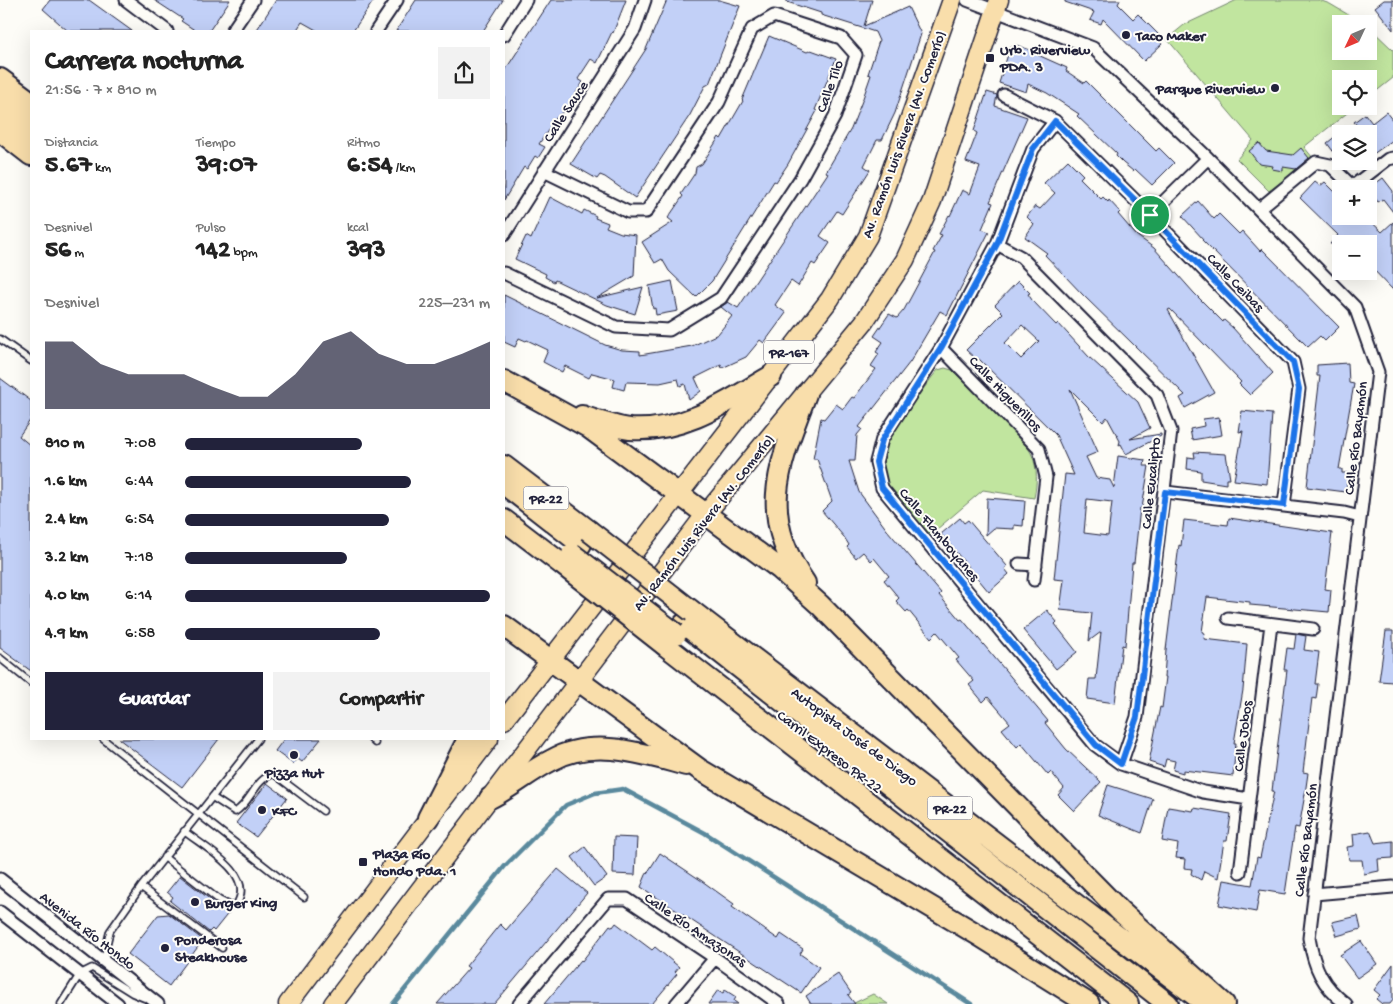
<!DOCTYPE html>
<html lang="es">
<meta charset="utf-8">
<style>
:root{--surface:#fff;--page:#f2f2f2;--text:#222;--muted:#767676;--accent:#22223b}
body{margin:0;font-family:"Gochi Hand",sans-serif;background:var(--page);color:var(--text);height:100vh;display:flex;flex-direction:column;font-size:19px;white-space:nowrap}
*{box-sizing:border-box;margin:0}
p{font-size:16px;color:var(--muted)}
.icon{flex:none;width:28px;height:28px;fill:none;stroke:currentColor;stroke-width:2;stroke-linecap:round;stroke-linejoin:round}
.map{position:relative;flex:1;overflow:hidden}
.sheet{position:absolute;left:30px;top:30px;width:475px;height:710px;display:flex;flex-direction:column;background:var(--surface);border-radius:0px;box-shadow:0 5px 20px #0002}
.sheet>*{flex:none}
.needle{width:32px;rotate:226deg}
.fabs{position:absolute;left:1332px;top:15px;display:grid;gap:10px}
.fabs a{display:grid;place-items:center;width:45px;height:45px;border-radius:0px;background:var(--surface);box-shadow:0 5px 20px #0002;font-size:25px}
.pin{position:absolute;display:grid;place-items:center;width:42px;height:42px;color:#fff;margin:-21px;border:2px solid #fff;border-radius:50%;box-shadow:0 1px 5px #0007}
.round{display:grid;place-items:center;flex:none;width:52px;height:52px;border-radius:0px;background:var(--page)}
.summary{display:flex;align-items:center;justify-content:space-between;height:85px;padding:0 15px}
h1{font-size:28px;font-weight:700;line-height:38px}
.metrics{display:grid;grid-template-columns:repeat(3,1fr);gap:8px;height:85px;padding:5px 15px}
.metrics div{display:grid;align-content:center}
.metrics b{font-size:25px;font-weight:700}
.metrics small{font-size:14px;font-weight:400}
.metrics p{font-size:14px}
.chart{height:140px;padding:10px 15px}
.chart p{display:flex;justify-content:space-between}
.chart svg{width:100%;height:90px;margin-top:5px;fill:var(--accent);opacity:.7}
.action{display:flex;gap:10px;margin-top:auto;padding:10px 15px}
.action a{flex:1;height:58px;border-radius:0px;background:var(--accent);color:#fff;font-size:20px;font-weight:700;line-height:58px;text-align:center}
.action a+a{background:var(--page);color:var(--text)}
ul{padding:0 15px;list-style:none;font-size:16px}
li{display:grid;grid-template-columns:80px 60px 1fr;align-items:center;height:38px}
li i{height:12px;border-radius:6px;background:var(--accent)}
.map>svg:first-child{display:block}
.green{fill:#c1e59f;stroke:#72846d}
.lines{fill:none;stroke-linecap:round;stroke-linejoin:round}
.stream{stroke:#5a899d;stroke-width:4.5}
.building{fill:#c2d0f7;stroke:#22223b;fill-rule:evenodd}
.lane-casing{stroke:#22223b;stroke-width:9}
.street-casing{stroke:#22223b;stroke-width:15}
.primary-casing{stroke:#22223b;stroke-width:21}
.highway-casing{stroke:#22223b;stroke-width:24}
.lane{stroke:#fdfcf7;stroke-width:5.5}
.street{stroke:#fdfcf7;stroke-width:11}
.primary{stroke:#f9deab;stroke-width:18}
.highway{stroke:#f9deab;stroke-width:20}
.highway-bridge-casing{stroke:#22223b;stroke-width:24;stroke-linecap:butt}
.highway-bridge{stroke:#f9deab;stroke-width:20}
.route-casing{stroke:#fff;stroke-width:10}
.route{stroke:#1a73e8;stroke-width:6}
.poi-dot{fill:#22223b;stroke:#fdfcf7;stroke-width:2}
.labels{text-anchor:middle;stroke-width:4;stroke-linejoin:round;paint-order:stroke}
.shield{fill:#fdfcf7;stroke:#646373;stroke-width:1}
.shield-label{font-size:14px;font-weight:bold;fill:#22223b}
.poi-label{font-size:15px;font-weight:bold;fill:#22223b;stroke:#fdfcf7;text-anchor:start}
.street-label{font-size:15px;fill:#22223b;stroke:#fdfcf7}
</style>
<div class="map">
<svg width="1393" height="1004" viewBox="0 0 1393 1004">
<rect width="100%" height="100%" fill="#fdfcf7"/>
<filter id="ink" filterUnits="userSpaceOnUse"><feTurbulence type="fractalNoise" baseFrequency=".02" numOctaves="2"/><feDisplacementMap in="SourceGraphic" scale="10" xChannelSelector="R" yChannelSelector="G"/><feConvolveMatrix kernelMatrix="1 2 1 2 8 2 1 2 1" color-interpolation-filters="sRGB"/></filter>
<g filter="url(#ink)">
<path class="green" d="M1237,0H1319L1330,4L1364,24H1341V51H1369V27L1393,50V78L1369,97V79H1341V106H1356L1304,147L1313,158L1269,191L1237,159L1253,140L1167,39L1184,25Z
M945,368L952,370C969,387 1025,437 1032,455C1038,470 1037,483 1034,498L983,490L929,536C916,522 894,502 885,486C868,454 915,402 932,377L938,370Z
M873,994L888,1004H852Z"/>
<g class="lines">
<path class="stream" d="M393,1004L505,866L566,805L595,793L623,789L705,833L971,1004"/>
</g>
<path class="building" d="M50,0H89L132,31H68L43,9Z
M154,0H230L209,31H196L181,21L183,19Z
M276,0H374L353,31H318L302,22L296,31H256Z
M416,0H503L483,31H396Z
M551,0H626L613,33L612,32L597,63L591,59L578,79L583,82L573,98L576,100L569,110L566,109L556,118L539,144L545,147L538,158L535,156L527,169L524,167L504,200V72Z
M667,0H719L740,6L709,84L705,86L690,115L635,198L605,177L600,175L597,179L571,164L646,49Z
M787,0H872L864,26L908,7L921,34L895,113L882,140H877L864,166L870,170L842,214L837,211L820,236L830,243L815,265L812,263L798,286L791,281L775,305L786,313L764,343L760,340L746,357L722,368L721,365L695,378L701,391L689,400L685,384L680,386L678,379L660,383L626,382L624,390L613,387L615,379L592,373L589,378L565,366L562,372L543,362L548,350L527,340L526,341L519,338L515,347L504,342V295L605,345L622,350L640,351V355L692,346L718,334L732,316L721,307L728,302L738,308L828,173L826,172L851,129L862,101L871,75L868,74L879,41L875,32L821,15V13L787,2Z
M1065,0H1120L1118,4L1133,19L1138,14L1162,38L1159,41L1162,44L1144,61L1103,19L1101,24L1090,20L1094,12L1065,2Z
M1384,0H1393V30L1375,7Z
M769,36L807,52L811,50L836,59L815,110L817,111L788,164L776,182L774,181L712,281L696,297L669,271L662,259L655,263L642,242L673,222L668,218L683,196L681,194L695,173L696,167L702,164L719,137L721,139L743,101L742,100Z
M1016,45L1039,53L1038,55L1067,68L1066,71L1084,83L1086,81L1156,151L1159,148L1174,163L1152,185L1135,169L1133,171L1123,163L1116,156L1117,154L1077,116L1079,114L1047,93L1028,84L1026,92L999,83L1010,48Z
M987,92L997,95L995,106L1027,117L990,202L993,203L982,229L989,232L985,240L947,315L940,311L910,362L859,427L862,429L857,435L855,461H849L859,492L887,530L941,593L939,595L960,620L962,619L1048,721L1045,723L1066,749L1101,782L1074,811L1058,795L1064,788L1051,772L1048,775L1021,743L1017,747L1002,729L1010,723L988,697L983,702L969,685L974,681L956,660L959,658L937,632L931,638L908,610L906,612L896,601L899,598L884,580L889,576L874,558L871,561L863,552L856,558L847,547L849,545L844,537L822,511L832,501L817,459H813L821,418L824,419L836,404L843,409L852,397L854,398L876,369L871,366L879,354L876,352L883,342L874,336L889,314L897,318L904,310L935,252L933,251L942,235L939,234L949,215L950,216L962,190L970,194L980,167L966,162L977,133L974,131Z
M1386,112L1393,121V140L1369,157V134H1359L1362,131L1354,122L1365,114L1372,123Z
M1341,132V162L1327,143Z
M1259,143L1266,151L1293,155L1301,148L1309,158L1296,169L1283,167V171L1272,169L1273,166L1259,164L1249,151Z
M1068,160L1083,175L1080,178L1101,199L1103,197L1108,202L1109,200L1120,212L1118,214L1136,235L1154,248L1194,293L1223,322L1224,320L1233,328L1273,373L1250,395L1239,384L1241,382L1170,309L1168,310L1214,392L1185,408L1180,398L1185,395L1083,295L1045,255L1047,253L1025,237L1034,224L1027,217L1035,206L1040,209L1055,193L1044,183Z
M1383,178L1393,191V212L1383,199L1378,202L1368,189Z
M1315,182L1320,186L1325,182L1341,198V216H1365L1382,232L1393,222V290L1369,265V244H1330L1338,235L1300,198Z
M550,197L582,214L584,210L596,216L595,218L608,223L606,227L621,233L636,235L634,276L597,298L643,287L635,314L607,305L555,280L554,282L545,277L546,274L515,259L526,236L531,239Z
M1198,201L1214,219L1219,214L1239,234L1242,231L1260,251L1262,249L1339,327L1325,341L1320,336L1308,347L1202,240L1203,239L1182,216Z
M672,281L678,311L656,315L655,308L653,309L649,286Z
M1018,281L1030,293L1028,294L1032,300L1056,325L1058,323L1089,357L1138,402L1150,428L1130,439L1161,434V436L1126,454L1121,444L1119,445L1120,441L1107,417L1103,422L1070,389L1098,452L1086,457L1096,478L1110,480L1114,488L1118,456L1145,460L1144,466H1149L1142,508H1140L1134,563H1132L1125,646L1122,645L1115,703L1087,699L1089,679H1096L1101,632L1089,641L1092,613L1060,610L1064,580L1054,579L1065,474L1074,475L1056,435L979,359L977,360L966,350L1003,313L995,305ZM1022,325L1039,341L1021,359L1005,343ZM1087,499L1112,502L1108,536L1084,533Z
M1348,363L1349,383L1354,384L1339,469H1342V473H1348L1346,492L1307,487L1320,376H1317V365Z
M0,378L31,401V419L19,436L31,446V671L0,648Z
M1242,411L1272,414L1267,484L1234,480L1243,431L1239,432Z
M1219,417L1222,435L1192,440L1190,429L1204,426L1203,419Z
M1194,452L1226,454L1230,479H1226V484L1201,480V471L1187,469L1188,457L1195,458Z
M987,498L1025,501L1023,526L1014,525V529L994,528L986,535Z
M960,518L964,523L968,520L1007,566L1005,569L1009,574L989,592L941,534Z
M1229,518L1332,533L1325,589L1331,590L1329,612L1250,605V602L1207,597L1202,632L1205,633L1204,639L1247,644L1243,690L1234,743H1236L1233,776L1183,770V773L1173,770L1175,761L1166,759L1164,767L1149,762L1160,707L1162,708L1166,677H1164L1166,650L1179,545L1181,546L1184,520L1228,525Z
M1047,610L1057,622L1055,624L1077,652L1056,669L1023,630Z
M1386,631H1393V682L1379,681Z
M1296,634L1306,636L1304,650L1319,652L1315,684H1318L1316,699L1312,698L1303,772L1308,773L1305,794L1299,828L1295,827L1285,894L1260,890L1256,912L1219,905L1224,880L1252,885L1257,857L1260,858L1274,791H1272L1287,670H1284L1287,648L1294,649Z
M119,739H219L182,787Z
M284,739H321L302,762L298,759L293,764L275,751Z
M267,783L287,798L256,837L236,823Z
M1108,785L1153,799L1142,833L1098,815Z
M1168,807L1193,811L1194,808L1231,814L1227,841H1224L1218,878L1204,871L1201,880L1191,874L1192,869L1184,868L1185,859L1176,858L1178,844L1162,841Z
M1370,831L1375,843L1393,841V858L1378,859L1379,871L1364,874L1362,860H1349L1347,847L1354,846L1353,834Z
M614,837L637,838L635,875L613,874Z
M585,847L607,877L594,886L572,857Z
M660,853L702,881L734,904L732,907L778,939L781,934L803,949L800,954L819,967L801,993L641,887L646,875Z
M558,869L587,893L501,996L494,1004H437L469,968L466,966L500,924L506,930Z
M180,876L216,904L230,911L214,931L212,929L209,932L170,901L173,897L167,892Z
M169,914L203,940L169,986L128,954L158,915Z
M1358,916L1361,929L1337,936L1332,922Z
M616,923L652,950L655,947L679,967L675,972L677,974L652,1004H544L581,960L582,961L610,925L613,927Z
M1361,941L1377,964L1357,978L1340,955Z
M1393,964V1000L1390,1004H1382L1376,999L1380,995L1374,990Z
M838,974L851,993L848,995L855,1004H811L806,996Z
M718,990L723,993L725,990L736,997L734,1001L738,1004H708Z"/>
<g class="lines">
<defs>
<path id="lane" d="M0,339L31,361
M0,658L31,683
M103,739L304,897
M371,739L375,743
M212,797L235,812C251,803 255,778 274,774L323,811
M164,857L219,900L229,905H236C257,875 205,848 184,831
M141,887L222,948
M105,962L106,947L110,931L141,887L258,739
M61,1004L80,974L92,968L132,993L144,998"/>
<path id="street" d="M126,0L167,31
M967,0L1093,48L1208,158L1355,307L1378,372L1309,938C1314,967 1322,986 1346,1004
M232,31L253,0
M376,31L397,0
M504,35L526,0
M1004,95L1055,121L1150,215L1293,362L1299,389L1284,505
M1055,121L1033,149L997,244L941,348L882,439L876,462L882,488L1095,745L1121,764L1203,792L1249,799
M1353,186L1388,159L1393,158
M1259,209L1316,162L1330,165L1355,189
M1150,215L1208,158
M504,235L635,29L645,0
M997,244L1021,257L1157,395L1171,431L1137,717L1121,764
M504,273L616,327L669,330L721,298L800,179L835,116L856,55L841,38L774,16L752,29L719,102L646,212H628L544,171
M941,348L1039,449L1046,477L1034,580
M1165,492L1344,513L1360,517
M1019,564L1036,565
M1228,618L1313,629
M1240,872L1271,624
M0,879L158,1004
M1314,894L1393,887
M0,912L118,1004
M519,1004L608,899H627L715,958L779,1004
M676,1004L715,958"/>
<path id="primary" d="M504,720L830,299L868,236L952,0
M288,1004L489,739
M333,1004L705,515L864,322L905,260L932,201L999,0"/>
<path id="highway" d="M0,79L31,102
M0,96L31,120
M0,117L31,137
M0,131L31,155
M504,381L588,427L780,569L820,605L1120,911L1224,1004
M582,416C597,421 614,427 630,429C683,433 727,402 771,376
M504,466L588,530
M504,484L581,544
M504,520L563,565
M805,583C756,514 780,464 806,394
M693,612L1205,1003
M684,624L1168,1004
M504,626L699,769L980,936L1089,1004
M666,646L1128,1004
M490,798C512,787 530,771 552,760C593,737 644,754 686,765
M428,818L468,739"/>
</defs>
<use href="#lane" class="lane-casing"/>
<use href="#street" class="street-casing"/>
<use href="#primary" class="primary-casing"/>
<use href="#highway" class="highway-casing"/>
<use href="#lane" class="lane"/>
<use href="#street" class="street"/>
<use href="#primary" class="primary"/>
<use href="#highway" class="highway"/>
<defs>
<path id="highway-bridge" d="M588,530L693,612
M572,554L676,634
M563,565L666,646"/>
</defs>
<use href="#highway-bridge" class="highway-bridge-casing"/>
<use href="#highway-bridge" class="highway-bridge"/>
</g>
</g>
<g class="lines" filter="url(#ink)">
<defs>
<path id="route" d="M1055,121L1150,215L1293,362L1299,389L1284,505L1165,492L1137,717L1121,764L1096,745L882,488L876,462L882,440L941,348L997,244L1033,149Z"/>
</defs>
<use href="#route" class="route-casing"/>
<use href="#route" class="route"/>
</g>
<g class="poi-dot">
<circle cx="1126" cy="35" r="5"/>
<rect x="985" y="53" width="10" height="10" rx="2.5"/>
<circle cx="1275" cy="88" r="5"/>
<circle cx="294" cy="755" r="5"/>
<circle cx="262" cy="810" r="5"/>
<rect x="358" y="857" width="10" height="10" rx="2.5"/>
<circle cx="195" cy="902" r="5"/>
<circle cx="165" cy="948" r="5"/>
</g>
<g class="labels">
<g class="shield">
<rect x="764" y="340.5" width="50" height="23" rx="4"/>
<rect x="523.5" y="486.5" width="45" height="23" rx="4"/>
<rect x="927.5" y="796.5" width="45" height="23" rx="4"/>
</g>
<g class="shield-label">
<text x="789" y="357">PR-167</text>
<text x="546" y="503">PR-22</text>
<text x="950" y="813">PR-22</text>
</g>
<g class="poi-label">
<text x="1136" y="40">Taco Maker</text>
<text x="1000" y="54">Urb. Riverview<tspan x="1000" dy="17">PDA. 3</tspan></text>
<text x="1265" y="93" text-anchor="end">Parque Riverview</text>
<text x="294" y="777" text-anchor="middle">Pizza Hut</text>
<text x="272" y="815">KFC</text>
<text x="373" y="858">Plaza Río<tspan x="373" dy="17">Hondo Pda. 1</tspan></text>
<text x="205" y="907">Burger King</text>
<text x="175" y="944">Ponderosa<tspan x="175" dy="17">Steakhouse</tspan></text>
</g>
<g class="street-label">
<text transform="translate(829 86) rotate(-70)" y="5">Calle Tilo</text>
<text transform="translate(565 111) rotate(-57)" y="5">Calle Sauce</text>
<text transform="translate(903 134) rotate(-70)" y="5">Av. Ramón Luis Rivera (Av. Comerío)</text>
<text transform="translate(1236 282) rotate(46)" y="5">Calle Ceibas</text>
<text transform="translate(1006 393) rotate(46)" y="5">Calle Higuerillos</text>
<text transform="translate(1355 438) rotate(-83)" y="5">Calle Río Bayamón</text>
<text transform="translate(1150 483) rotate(-84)" y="5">Calle Eucalipto</text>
<text transform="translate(703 522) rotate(-52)" y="5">Av. Ramón Luis Rivera (Av. Comerío)</text>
<text transform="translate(940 534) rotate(50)" y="5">Calle Flamboyanes</text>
<text transform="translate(855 736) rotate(37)" y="5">Autopista José de Diego</text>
<text transform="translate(1242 736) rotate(-83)" y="5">Calle Jobos</text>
<text transform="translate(830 751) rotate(37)" y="5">Carril Expreso PR-22</text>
<text transform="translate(1305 840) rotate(-83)" y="5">Calle Río Bayamón</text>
<text transform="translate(696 929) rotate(34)" y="5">Calle Río Amazonas</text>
<text transform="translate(88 930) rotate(38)" y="5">Avenida Río Hondo</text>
</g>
</g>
</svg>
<div class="fabs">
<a><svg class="needle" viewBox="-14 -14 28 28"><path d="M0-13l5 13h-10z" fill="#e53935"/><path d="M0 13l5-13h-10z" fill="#767676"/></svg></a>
<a><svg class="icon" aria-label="locate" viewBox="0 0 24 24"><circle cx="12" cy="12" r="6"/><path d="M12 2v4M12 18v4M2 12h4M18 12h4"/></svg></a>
<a><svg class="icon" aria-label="layers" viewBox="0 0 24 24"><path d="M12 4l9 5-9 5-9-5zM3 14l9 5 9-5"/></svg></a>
<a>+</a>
<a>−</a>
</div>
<div class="pin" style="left:1150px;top:215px;background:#1e9e55"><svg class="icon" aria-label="arrive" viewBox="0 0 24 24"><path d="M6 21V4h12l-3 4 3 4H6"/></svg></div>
<section class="sheet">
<div class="summary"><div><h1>Carrera nocturna</h1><p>21:56 · 7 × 810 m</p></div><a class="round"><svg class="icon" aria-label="share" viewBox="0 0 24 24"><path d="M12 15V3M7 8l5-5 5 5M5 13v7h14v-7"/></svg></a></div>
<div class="metrics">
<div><p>Distancia</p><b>5.67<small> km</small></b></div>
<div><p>Tiempo</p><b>39:07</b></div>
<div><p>Ritmo</p><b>6:54<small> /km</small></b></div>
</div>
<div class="metrics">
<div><p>Desnivel</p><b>56<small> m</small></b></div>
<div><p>Pulso</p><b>142<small> bpm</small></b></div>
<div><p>kcal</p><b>393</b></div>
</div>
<div class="chart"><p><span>Desnivel</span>225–231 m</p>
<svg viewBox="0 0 160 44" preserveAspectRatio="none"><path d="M0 44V11L10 11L20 22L30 27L40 27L50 27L60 33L70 38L80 38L90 27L100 11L110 6L120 17L130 22L140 22L150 17L160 11V44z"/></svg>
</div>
<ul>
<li><b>810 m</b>7:08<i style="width:58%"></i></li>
<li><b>1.6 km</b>6:44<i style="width:74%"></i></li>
<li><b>2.4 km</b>6:54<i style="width:67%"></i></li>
<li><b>3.2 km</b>7:18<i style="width:53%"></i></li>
<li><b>4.0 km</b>6:14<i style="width:100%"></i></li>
<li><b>4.9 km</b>6:58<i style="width:64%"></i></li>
</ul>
<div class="action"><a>Guardar</a><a>Compartir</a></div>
</section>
</div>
